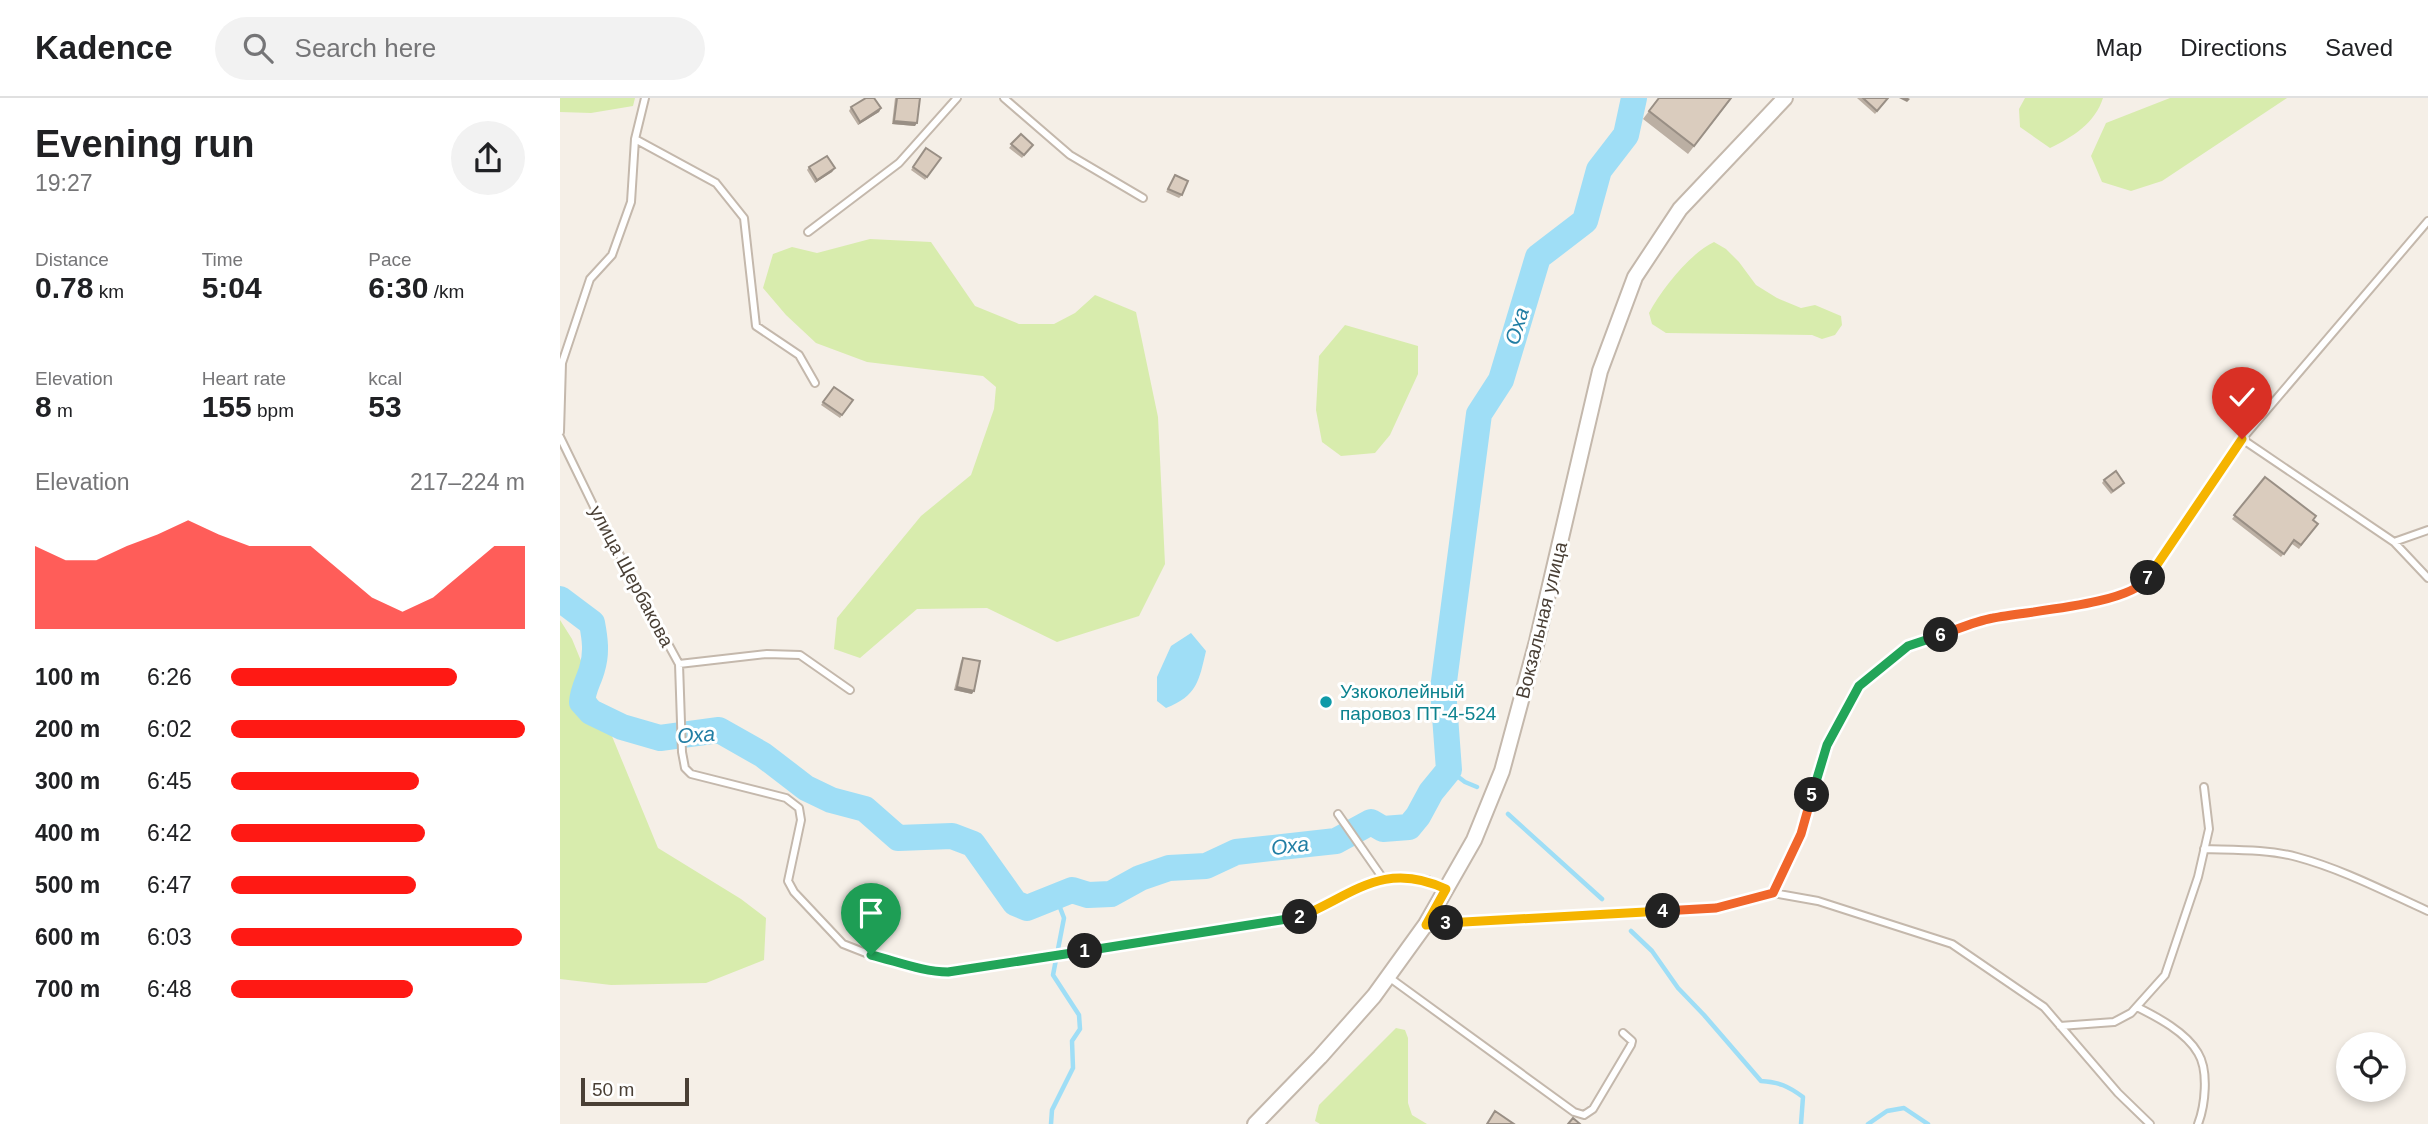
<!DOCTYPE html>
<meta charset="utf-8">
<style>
:root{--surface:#fff;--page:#f2f2f2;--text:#202124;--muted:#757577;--line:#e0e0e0;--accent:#ff1914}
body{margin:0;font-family:Helvetica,sans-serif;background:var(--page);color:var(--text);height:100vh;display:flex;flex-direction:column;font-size:26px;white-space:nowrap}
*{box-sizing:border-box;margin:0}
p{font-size:23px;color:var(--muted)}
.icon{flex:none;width:38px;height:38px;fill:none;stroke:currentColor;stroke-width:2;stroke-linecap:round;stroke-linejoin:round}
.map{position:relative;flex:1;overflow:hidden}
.drawer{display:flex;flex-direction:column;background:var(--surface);width:560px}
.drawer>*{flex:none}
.fabs{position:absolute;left:1776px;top:934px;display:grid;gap:14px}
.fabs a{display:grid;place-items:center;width:70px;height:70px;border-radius:50%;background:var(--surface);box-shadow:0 4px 10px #0003;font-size:35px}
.scale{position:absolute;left:21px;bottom:18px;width:108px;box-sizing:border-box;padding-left:7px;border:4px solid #493f35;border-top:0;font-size:19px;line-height:24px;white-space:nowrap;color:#493f35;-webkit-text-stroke:5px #fff;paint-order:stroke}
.pin{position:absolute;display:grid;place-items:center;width:60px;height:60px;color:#fff;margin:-72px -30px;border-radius:50% 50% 50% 0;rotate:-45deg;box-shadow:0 0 7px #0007}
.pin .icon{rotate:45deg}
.km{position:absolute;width:35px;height:35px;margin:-18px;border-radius:50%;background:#222;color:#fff;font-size:19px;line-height:35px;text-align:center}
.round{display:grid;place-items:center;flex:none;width:74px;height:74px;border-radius:37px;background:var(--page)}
.overview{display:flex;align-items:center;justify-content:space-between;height:119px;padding:0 35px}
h1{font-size:38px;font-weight:700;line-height:52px}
.figures{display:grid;grid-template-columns:repeat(3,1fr);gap:10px;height:119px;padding:7px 35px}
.figures div{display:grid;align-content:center}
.figures b{font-size:30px;font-weight:700}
.figures small{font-size:19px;font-weight:400}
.figures p{font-size:19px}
.chart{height:196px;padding:14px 35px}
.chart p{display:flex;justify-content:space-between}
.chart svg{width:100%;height:126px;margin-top:7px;fill:var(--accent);opacity:.7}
ul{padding:0 35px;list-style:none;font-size:23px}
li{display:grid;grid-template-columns:112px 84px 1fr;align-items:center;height:52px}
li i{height:18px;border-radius:9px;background:var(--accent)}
header{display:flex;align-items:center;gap:42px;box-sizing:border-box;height:98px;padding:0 35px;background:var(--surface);border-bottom:2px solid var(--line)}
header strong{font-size:33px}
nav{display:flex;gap:38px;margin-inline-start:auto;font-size:24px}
.search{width:490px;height:63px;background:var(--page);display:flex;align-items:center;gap:18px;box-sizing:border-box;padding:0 24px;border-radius:38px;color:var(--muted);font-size:26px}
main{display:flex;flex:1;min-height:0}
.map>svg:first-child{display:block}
.green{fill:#d8ecad}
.water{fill:#9fdef6}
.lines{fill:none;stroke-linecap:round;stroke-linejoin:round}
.stream{stroke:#9fdef6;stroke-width:4.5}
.river{stroke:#9fdef6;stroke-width:26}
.service-casing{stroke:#c4b8ac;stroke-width:10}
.tertiary-casing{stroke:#c4b8ac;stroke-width:18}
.service{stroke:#fff;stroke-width:6}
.tertiary{stroke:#fff;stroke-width:14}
.wall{fill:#bbafa3}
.shaded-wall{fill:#998f85}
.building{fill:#daccbe;stroke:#998f85;stroke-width:2}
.split-1-casing{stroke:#fff;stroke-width:14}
.split-2-casing{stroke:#fff;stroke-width:14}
.split-3-casing{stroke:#fff;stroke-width:14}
.split-4-casing{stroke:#fff;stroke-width:14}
.split-5-casing{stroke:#fff;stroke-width:14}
.split-6-casing{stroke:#fff;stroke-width:14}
.split-7-casing{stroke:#fff;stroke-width:14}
.split-8-casing{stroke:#fff;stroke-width:14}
.split-1{stroke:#22a559;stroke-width:9}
.split-2{stroke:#22a559;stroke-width:9}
.split-3{stroke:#f5b400;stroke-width:9}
.split-4{stroke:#f5b400;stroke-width:9}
.split-5{stroke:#f0652b;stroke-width:9}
.split-6{stroke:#22a559;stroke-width:9}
.split-7{stroke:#f0652b;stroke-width:9}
.split-8{stroke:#f5b400;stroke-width:9}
.culture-dot{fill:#0f9aa8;stroke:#fff;stroke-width:2.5}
.labels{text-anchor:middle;stroke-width:6;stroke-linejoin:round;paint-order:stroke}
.street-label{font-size:19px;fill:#493f35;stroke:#fff}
.culture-label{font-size:19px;fill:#0d838f;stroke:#fff;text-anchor:start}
.water-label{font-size:21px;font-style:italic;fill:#227ea4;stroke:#fff}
</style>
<header>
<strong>Kadence</strong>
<div class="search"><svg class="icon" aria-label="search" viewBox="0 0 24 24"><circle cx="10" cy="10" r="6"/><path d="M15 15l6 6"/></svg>Search here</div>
<nav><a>Map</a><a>Directions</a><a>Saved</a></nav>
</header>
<main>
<section class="drawer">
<div class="overview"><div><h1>Evening run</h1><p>19:27</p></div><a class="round"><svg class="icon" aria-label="share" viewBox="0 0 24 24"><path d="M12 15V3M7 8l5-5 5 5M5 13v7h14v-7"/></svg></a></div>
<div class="figures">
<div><p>Distance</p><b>0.78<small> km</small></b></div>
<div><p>Time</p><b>5:04</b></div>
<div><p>Pace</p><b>6:30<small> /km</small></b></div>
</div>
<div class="figures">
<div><p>Elevation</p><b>8<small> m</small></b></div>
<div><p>Heart rate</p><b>155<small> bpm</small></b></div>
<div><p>kcal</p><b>53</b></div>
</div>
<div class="chart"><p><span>Elevation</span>217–224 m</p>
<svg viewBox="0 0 160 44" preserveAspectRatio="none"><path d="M0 44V15L10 20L20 20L30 15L40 11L50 6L60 11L70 15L80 15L90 15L100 24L110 33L120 38L130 33L140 24L150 15L160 15V44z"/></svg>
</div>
<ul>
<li><b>100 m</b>6:26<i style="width:77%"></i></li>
<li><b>200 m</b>6:02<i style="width:100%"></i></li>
<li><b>300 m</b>6:45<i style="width:64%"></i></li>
<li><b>400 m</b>6:42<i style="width:66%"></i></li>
<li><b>500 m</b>6:47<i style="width:63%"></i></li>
<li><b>600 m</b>6:03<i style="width:99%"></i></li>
<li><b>700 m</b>6:48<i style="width:62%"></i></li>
</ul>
</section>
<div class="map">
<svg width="1868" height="1026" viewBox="0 0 1868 1026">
<rect width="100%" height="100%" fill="#f5efe7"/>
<path class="green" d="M0,0H75L73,8L31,15L0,14Z
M1465,0H1543C1535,25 1513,39 1490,50L1460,29L1459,11Z
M1610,0H1727L1602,83L1571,93L1542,84L1531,58L1546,25Z
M310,141L371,144L415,208L459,226H494L515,215L535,197L576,214L598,319L605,466L579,518L497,544L427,510L357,511L300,560L274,551L277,520L361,418L411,377L434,311L436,289L423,278L307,264L256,245L226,217L203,190L213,156L232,149L257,155Z
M1154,144L1166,151L1179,164L1196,187L1217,200L1241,210L1255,207L1281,218L1282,227L1275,237L1262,241L1252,237L1106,235L1092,226L1089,215C1102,191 1129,156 1154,144Z
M785,227L858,248V276L830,337L815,355L781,358L762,344L756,312L759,258Z
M0,522L12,541L98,750L181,801L206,820L204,862L146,885L51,887L0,881Z
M836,930L845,932L848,940V1005L852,1017L867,1026H760L755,1023L759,1007Z"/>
<path class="water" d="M631,535L646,553C639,583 637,598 606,610L597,603V579L611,548Z"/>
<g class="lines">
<path class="stream" d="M889,672L905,684L917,689
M948,716L1042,801
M1071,833L1092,853L1118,890L1144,917L1201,983C1219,984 1228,988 1243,999L1241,1026
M491,1026L492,1012L513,970L512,943L520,931L519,917L493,877L504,820L496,799
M1308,1026L1327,1013L1344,1010L1368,1026"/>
<path class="river" d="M0,501L32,525C35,541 37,555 32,571C29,582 23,591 22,604L31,614L62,629L100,640L159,632L203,657L246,690L271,702L305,711L338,740L392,738L413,746L455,805L467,810L512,792L528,797L551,796L580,780L609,770L646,768L676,754L776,743L811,724L823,731L849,729L858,718L871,694L889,672L883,591L919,316L941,282L978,159L1025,123L1039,72L1066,37L1074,0"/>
<defs>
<path id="service" d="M444,0L510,57L583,100
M75,41L156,85L184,120L196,228L239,257L255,285
M248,134L339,65L397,0
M0,334L2,265L30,181L52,157L71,104L75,41L85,0
M0,339L37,415L119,566L122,654L125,670L131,676L226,700L239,710L241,722L228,783L234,794L283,846L311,857L360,869L371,874H388L736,820L802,787L828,781L848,780L868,782L886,791
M1682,341L1868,123
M1834,444L1868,480
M119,566L207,556L240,557L290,592
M778,716L824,782
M1644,751C1674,752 1708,751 1737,759C1782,771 1826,794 1868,813
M1213,795L1241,736L1267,647L1299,588L1348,548L1429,520L1555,500L1582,487L1682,341L1834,444L1868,432
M868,826L1156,810L1213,795L1258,803L1392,846L1484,909L1558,995L1590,1026
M830,880L1014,1014L1024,1017L1033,1011L1071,947L1072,943L1063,935
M1577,909C1597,919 1626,934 1638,955C1649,973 1645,1008 1638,1026
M1500,928L1554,924L1571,915L1605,877L1638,779L1649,731L1644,689"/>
<path id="tertiary" d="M695,1026L760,959L814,898L866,826L914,742L942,673L977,543L1040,273L1075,179L1120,111L1225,0"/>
</defs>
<use href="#service" class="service-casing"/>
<use href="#tertiary" class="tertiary-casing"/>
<use href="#service" class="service"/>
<use href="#tertiary" class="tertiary"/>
</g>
<path class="wall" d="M335,0H360L355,28L332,26Z
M1172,0L1128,56L1083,21L1089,13Z
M1297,0H1328L1315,16Z
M291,9L321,10L319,14L298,27L289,13Z
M461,36L473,47L462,60L449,50Z
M366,50L381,60L365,82L351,72Z
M249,69L275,70L272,74L255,85L247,72Z
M615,77L622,97L619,100L606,94Z
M274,289L293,302L280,320L261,307Z
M1705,379L1758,426L1739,451L1732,446L1721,459L1672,421Z
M1544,382L1562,388L1551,396L1542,385Z
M403,560L412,596L394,592L401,563Z"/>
<path class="shaded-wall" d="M1339,0H1348L1350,1L1347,4Z
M321,10L319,14L298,27L300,24Z
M334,23L357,25L355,28L332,26Z
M275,70L272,74L255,85L257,82Z
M397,589L414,593L412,596L394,592Z"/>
<path class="building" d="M306,0H314L321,10L300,24L291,9Z
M337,0H360L357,25L334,23Z
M1099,0H1171L1134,48L1089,13Z
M1303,0H1328L1317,13Z
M461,36L473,47L464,57L451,46Z
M366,50L381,60L367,79L353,69Z
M267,58L275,70L257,82L249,69Z
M615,77L628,83L622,97L608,91Z
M274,289L293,302L282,317L263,304Z
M1556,373L1564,385L1553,393L1544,382Z
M1705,379L1756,418L1753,422L1758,426L1741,447L1734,442L1724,456L1674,417Z
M403,560L420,563L414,593L397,589Z
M935,1013L954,1026H927Z
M1013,1020L1020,1026H1008Z"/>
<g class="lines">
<defs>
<path id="split-1" d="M311,857C336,863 363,874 388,874L525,853"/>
<path id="split-2" d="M525,853L740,819"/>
<path id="split-3" d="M740,819C794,796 824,762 886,791L866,827L886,825"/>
<path id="split-4" d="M886,825L1103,813"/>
<path id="split-5" d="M1103,813L1156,810L1213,795L1241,736L1252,697"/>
<path id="split-6" d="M1252,697L1267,647L1299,588L1348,548L1381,537"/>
<path id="split-7" d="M1381,537C1398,531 1416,523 1433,520C1468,513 1569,507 1588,480"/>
<path id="split-8" d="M1588,480L1682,341"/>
</defs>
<use href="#split-1" class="split-1-casing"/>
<use href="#split-2" class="split-2-casing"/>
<use href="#split-3" class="split-3-casing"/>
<use href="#split-4" class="split-4-casing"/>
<use href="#split-5" class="split-5-casing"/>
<use href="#split-6" class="split-6-casing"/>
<use href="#split-7" class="split-7-casing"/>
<use href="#split-8" class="split-8-casing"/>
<use href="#split-1" class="split-1"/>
<use href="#split-2" class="split-2"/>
<use href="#split-3" class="split-3"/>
<use href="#split-4" class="split-4"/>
<use href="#split-5" class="split-5"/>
<use href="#split-6" class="split-6"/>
<use href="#split-7" class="split-7"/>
<use href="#split-8" class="split-8"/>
</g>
<circle class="culture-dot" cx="766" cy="604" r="7"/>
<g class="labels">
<g class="street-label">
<text transform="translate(72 478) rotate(62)" y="7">улица Щербакова</text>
<text transform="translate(981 522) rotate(-76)" y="7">Вокзальная улица</text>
</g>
<g class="culture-label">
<text x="780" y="600">Узкоколейный<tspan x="780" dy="22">паровоз ПТ-4-524</tspan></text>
</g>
<g class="water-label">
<text transform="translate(957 228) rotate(-73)" y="7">Оха</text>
<text transform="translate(136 637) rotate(-4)" y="7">Оха</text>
<text transform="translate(730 748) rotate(-7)" y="7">Оха</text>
</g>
</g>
</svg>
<div class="fabs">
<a><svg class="icon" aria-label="locate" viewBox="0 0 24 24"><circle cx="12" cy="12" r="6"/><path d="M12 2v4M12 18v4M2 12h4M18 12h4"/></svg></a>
</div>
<div class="scale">50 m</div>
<div class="pin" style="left:311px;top:857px;background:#1e9e55"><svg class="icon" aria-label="arrive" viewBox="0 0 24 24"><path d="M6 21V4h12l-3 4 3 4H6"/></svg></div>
<div class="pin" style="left:1682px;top:341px;background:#d93025"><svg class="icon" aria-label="check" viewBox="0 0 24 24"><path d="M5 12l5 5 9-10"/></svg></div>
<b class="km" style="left:525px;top:853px">1</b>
<b class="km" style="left:740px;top:819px">2</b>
<b class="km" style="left:886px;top:825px">3</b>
<b class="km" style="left:1103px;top:813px">4</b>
<b class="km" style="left:1252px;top:697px">5</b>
<b class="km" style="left:1381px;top:537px">6</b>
<b class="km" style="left:1588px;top:480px">7</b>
</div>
</main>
